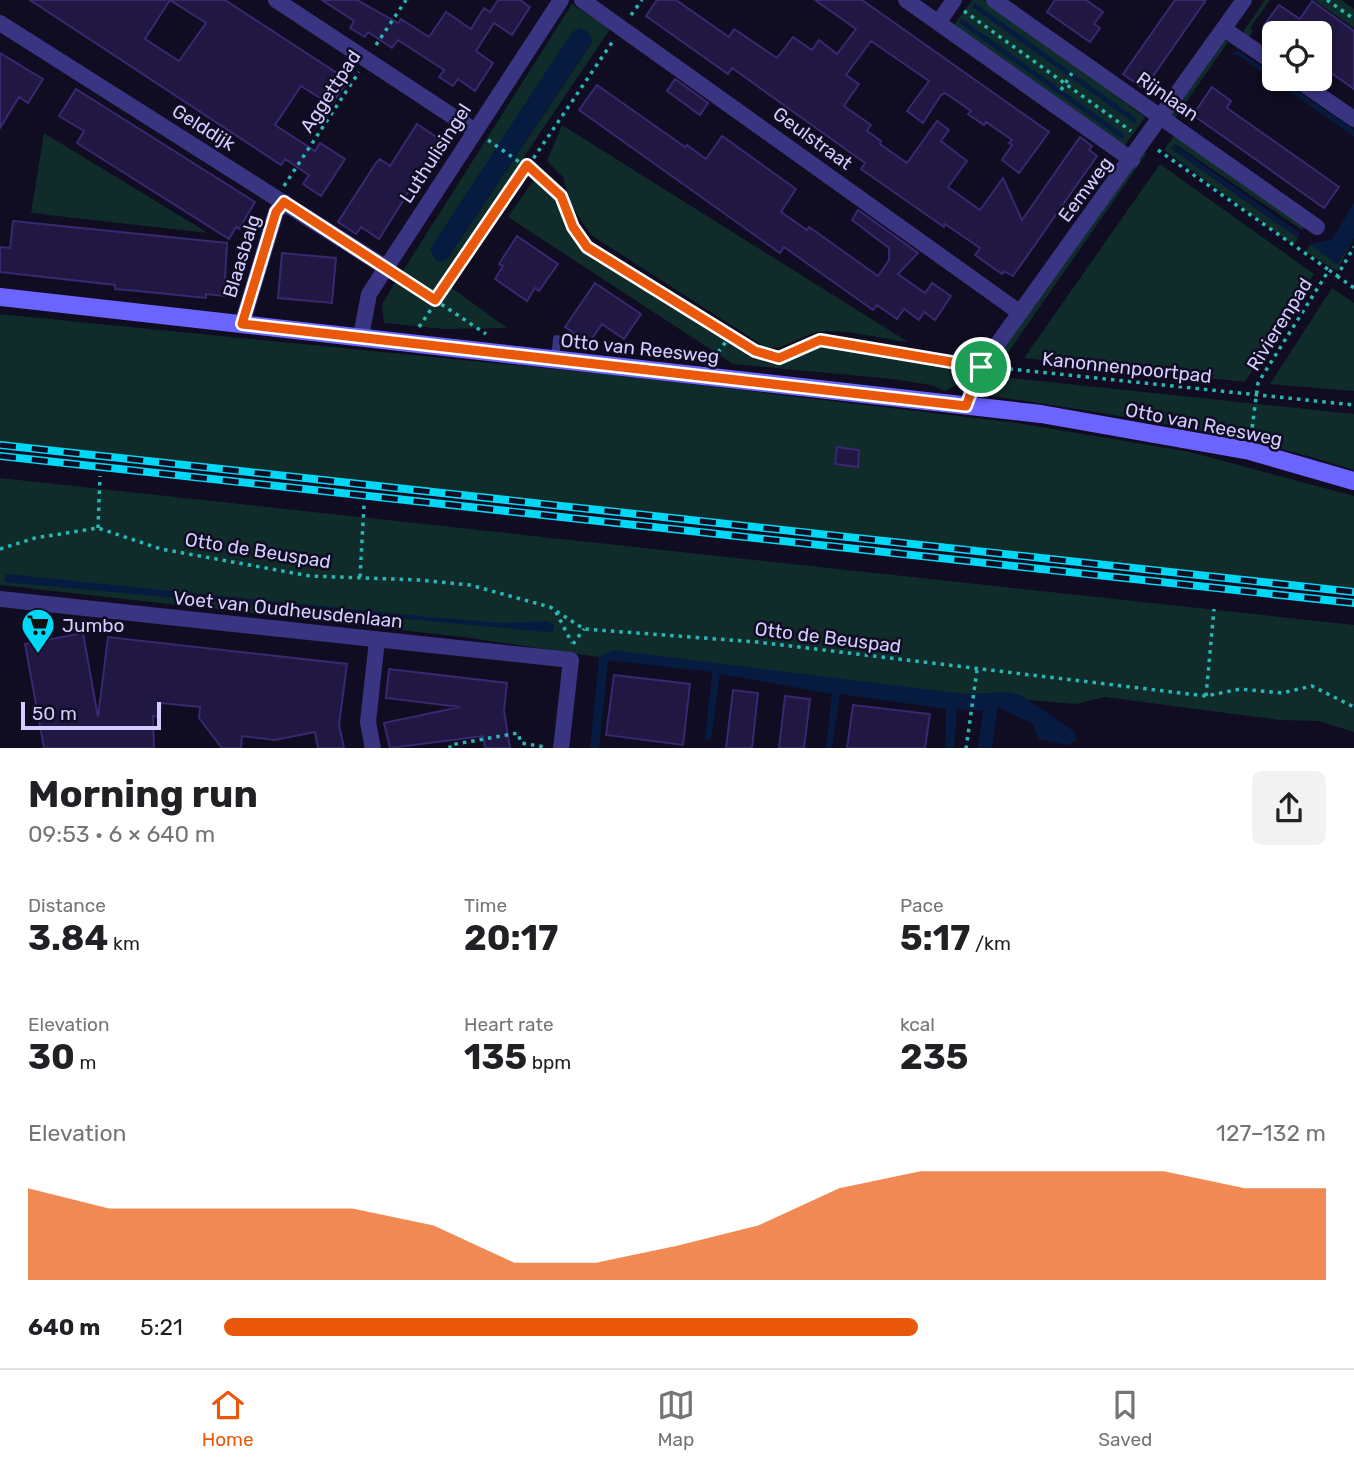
<!DOCTYPE html>
<meta charset="utf-8">
<style>
:root{--surface:#fff;--page:#f2f2f2;--text:#202124;--muted:#757577;--line:#e0e0e0;--accent:#ea580c}
body{margin:0;font-family:Rubik,sans-serif;background:var(--page);color:var(--text);height:100vh;display:flex;flex-direction:column;font-size:26px;white-space:nowrap}
*{box-sizing:border-box;margin:0}
p{font-size:23px;color:var(--muted)}
.icon{flex:none;width:38px;height:38px;fill:none;stroke:currentColor;stroke-width:2;stroke-linecap:round;stroke-linejoin:round}
.map{position:relative;height:748px;overflow:hidden}
.panel{display:flex;flex-direction:column;background:var(--surface);flex:1}
.panel>*{flex:none}
.fabs{position:absolute;left:1262px;top:21px;display:grid;gap:14px}
.fabs a{display:grid;place-items:center;width:70px;height:70px;border-radius:10px;background:var(--surface);box-shadow:0 4px 10px #0003;font-size:35px}
.scale{position:absolute;left:21px;bottom:18px;width:140px;box-sizing:border-box;padding-left:7px;border:4px solid #d4cdff;border-top:0;font-size:19px;line-height:24px;white-space:nowrap;color:#d4cdff;-webkit-text-stroke:5px #100c21;paint-order:stroke}
.pin{position:absolute;display:grid;place-items:center;width:60px;height:60px;color:#fff;margin:-30px;border:4px solid #fff;border-radius:50%;box-shadow:0 2px 7px #0007}
.round{display:grid;place-items:center;flex:none;width:74px;height:74px;border-radius:10px;background:var(--page)}
.headline{display:flex;align-items:center;justify-content:space-between;height:119px;padding:0 28px}
h1{font-size:38px;font-weight:700;line-height:52px}
.stats{display:grid;grid-template-columns:repeat(3,1fr);gap:10px;height:119px;padding:7px 28px}
.stats div{display:grid;align-content:center}
.stats b{font-size:35px;font-weight:700}
.stats small{font-size:19px;font-weight:400}
.stats p{font-size:19px}
.chart{height:196px;padding:14px 28px}
.chart p{display:flex;justify-content:space-between}
.chart svg{width:100%;height:126px;margin-top:7px;fill:var(--accent);opacity:.7}
ul{padding:0 28px;list-style:none;font-size:23px}
li{display:grid;grid-template-columns:112px 84px 1fr;align-items:center;height:52px}
li i{height:18px;border-radius:9px;background:var(--accent)}
.tabs{display:flex;justify-content:space-around;align-items:center;height:98px;border-top:2px solid var(--line);background:var(--surface);font-size:19px;color:var(--muted)}
.tabs a{display:grid;justify-items:center;gap:4px}
.tabs .active{color:var(--accent)}
.map>svg:first-child{display:block}
.green{fill:#0f2c2b;fill-rule:evenodd}
.water{fill:#071a40}
.lines{fill:none;stroke-linecap:round;stroke-linejoin:round}
.stream{stroke:#071a40;stroke-width:5}
.building{fill:#211743;stroke:#392870;stroke-width:2}
.path{stroke:#28b7b3;stroke-width:3.5;stroke-dasharray:3.5 5;stroke-linecap:butt}
.lane{stroke:#3a3583;stroke-width:8}
.street{stroke:#3a3583;stroke-width:16}
.secondary{stroke:#6c64ff;stroke-width:18}
.rail-casing{stroke:#00d8f8;stroke-width:8}
.rail{stroke:#100c21;stroke-width:5;stroke-dasharray:16;stroke-linecap:butt}
.route-casing{stroke:#fff;stroke-width:14}
.route{stroke:#ea580c;stroke-width:9}
.labels{text-anchor:middle;stroke-width:5;stroke-linejoin:round;paint-order:stroke}
.street-label{font-size:19px;fill:#d4cdff;stroke:#100c21}
.poi-label{font-size:19px;fill:#d4cdff;stroke:#100c21;text-anchor:start}
</style>
<div class="map">
<svg width="1354" height="749" viewBox="0 0 1354 749">
<rect width="100%" height="100%" fill="#100c21"/>
<path class="green" d="M972,0H984L1145,117L1123,148L951,29Z
M1265,0H1270L1250,28L1253,31L1249,38L1242,33Z
M1314,0H1341L1354,9V28Z
M572,4L610,29L441,280L507,328L445,329L384,323L382,304ZM579,28L589,33L592,42L448,258L440,262L430,250L571,34Z
M1222,39L1228,42L1175,118L1169,115Z
M562,125L908,342C880,339 846,328 818,332C802,335 781,352 765,347L591,235L571,205L563,177L547,161Z
M44,133L208,233L31,213Z
M1174,136L1306,225L1302,230L1175,144L1172,149L1298,238L1293,245L1164,150Z
M1142,153H1147L1000,364L992,363Z
M1160,164L1314,274L1245,382L1024,358Z
M537,175L553,191L568,232L584,248L765,362L772,364L799,351L827,345L973,365L962,382L945,391L931,385L892,379L733,364L508,217Z
M1354,238L1337,271L1306,252L1310,244L1337,264Z
M1332,288L1354,303V391L1270,384Z
M0,314L614,375L1017,423L1190,452L1354,496V589L0,442Z
M991,376L1354,414V470C1236,432 1114,415 993,396L988,387Z
M0,478L1354,625V732L1319,721L1280,720L1105,697L1076,704L927,691L615,655L599,657L463,637L0,585Z"/>
<path class="water" d="M579,28L589,33L592,41L448,258L440,262L435,260L430,249L571,34Z
M1237,50L1274,75V79H1279L1354,130V137L1238,55L1231,54Z
M1354,203V238L1337,264L1310,244L1332,239Z
M6,574L418,616L502,623L548,621L554,625L553,631L547,632L4,582Z
M613,650L965,694L1008,692L1021,695L1075,732L1077,740L1067,745L1038,739L1033,724L998,707L992,748H978L983,711L957,709L954,748H945L946,709L840,694L832,748H826L832,694L720,674L711,740L705,739L712,672L614,661L608,662L599,748H590L599,657Z"/>
<g class="lines">
<path class="stream" d="M975,6L1134,120
M962,22L1122,136
M1175,148L1297,234"/>
</g>
<path class="building" d="M30,0H170L145,39L179,61L206,23L170,0H225L340,75L336,81L344,86L331,105L301,86L275,125L315,151L320,143L345,159L321,196L303,184L309,175L285,159L281,165Z
M322,0H357L398,23L401,19L429,37L446,12L471,29L484,8L490,12L498,0H520L530,7L512,35L494,23L476,51L493,63L475,91L458,79L453,86L439,77L444,70L398,40L392,48L368,32L365,37L350,28L354,21Z
M657,0H676L729,37L734,29L777,58L793,37L812,50L819,40L837,54L856,29L815,0H862L1049,132L1019,173L1002,160L1012,145L1009,143L1012,140L986,122L984,125L968,114L971,111L945,93L941,95L923,123L907,111L929,81L871,41L846,75L859,84L844,106L871,125L867,131L881,141L880,144L907,163L937,121L949,130L941,141L967,161L948,187L980,210L1003,178L1022,220L1080,137L1092,146L1089,150L1097,156L1013,276L1004,271L1002,274L975,255L980,248L945,224L944,227L861,169L865,163L732,68L728,74L646,16Z
M1055,0H1086L1103,12L1094,24L1100,28L1090,42L1047,12Z
M1175,0H1206L1144,89L1123,74Z
M1312,1L1354,31V89L1320,65V33H1276L1264,25L1279,5L1300,19Z
M0,53L43,79L28,103L19,97L0,128Z
M675,79L708,103L700,115L667,91Z
M597,85L685,147L687,145L706,159L722,136L796,189L781,212L807,230L809,227L878,276L889,260V248L852,220L858,210L918,253L898,274L925,293L932,283L951,296L935,320L924,312L919,320L904,309L897,319L877,305L873,310L784,247L780,253L579,110Z
M1212,87L1231,101L1227,108L1339,187L1324,208L1193,115Z
M76,89L255,202L239,229L236,227L229,239L77,143L84,131L59,116Z
M417,124L441,140L379,239L361,227L356,234L338,222L376,163L380,159L390,166Z
M13,221L227,243L224,296L206,294V298L138,291L115,289V285L0,272V247L10,248Z
M517,236L558,264L539,291L535,288L527,301L495,279L503,266L499,264Z
M282,253L336,258L332,303L278,298Z
M595,283L641,314L624,339L602,324L589,343L565,327Z
M837,447L859,450L858,467L835,464Z
M83,633L98,717L108,637L347,664L339,725L344,748H318L315,732L275,740L242,736L241,748H222L199,718L200,707L161,703L159,717L153,716L154,748H44L25,644Z
M389,669L507,683L504,710L510,748H485L483,736L390,748L384,723L460,707L386,698Z
M614,675L690,684L683,745L606,735Z
M733,690L758,693L752,748H726Z
M785,696L810,699L804,748H779Z
M853,705L930,714L925,748H847Z"/>
<g class="lines">
<path class="path" d="M1327,0L1354,19
M964,11L1131,131
M631,15L642,0
M376,45L406,0
M1061,90L1072,73
M488,140L552,185L587,247L730,335
M1158,150L1329,270
M284,186L359,72
M399,276L486,334
M1337,276L1354,288
M419,327L613,41
M713,359L731,335L755,351L779,358L820,340L966,364
M1001,368L1354,405
M1251,436L1258,383L1329,270L1337,276L1354,247
M98,528L100,476
M0,549L35,538L98,528L161,549L310,576L419,580L470,585L550,607L584,629L757,642L1206,696L1240,689L1282,693L1312,686L1354,707
M360,577L364,505
M556,612L572,643
M573,644L584,629
M1206,696L1214,609
M450,749V745L518,733L521,743L545,747
M966,749L977,670"/>
<path class="lane" d="M555,360L557,339"/>
<path class="street" d="M276,0L475,131
M582,0L1019,312
M906,0L1132,160
M994,0L1317,227
M0,23L385,267
M938,23L954,0
M1224,29L1274,63
M1296,79L1354,119
M242,324L276,212L284,202
M361,336L369,294L561,0
M966,406L981,367L1244,0
M0,599L571,660L561,749
M373,749L368,722L377,640"/>
<path class="secondary" d="M0,297L1041,414L1250,451L1354,481"/>
<defs>
<path id="rail" d="M0,445L1354,592
M0,456L1354,603"/>
</defs>
<use href="#rail" class="rail-casing"/>
<use href="#rail" class="rail"/>
</g>
<g class="lines">
<defs>
<path id="route" d="M527,165L561,196L573,227L587,247L755,351L779,358L820,340L981,367L966,406L242,324L276,212L284,202L435,300Z"/>
</defs>
<use href="#route" class="route-casing"/>
<use href="#route" class="route"/>
</g>
<defs>
<symbol id="supermarket-pin" viewBox="-11 -11 22 30"><path d="M0 17L-7.5 6A9.5 9.5 0 1 1 7.5 6Z" fill="#00d8f8" stroke="#100c21"/><path d="M-6-5.5h2.5l.6 2H6L4.5 2H-2.5L-4.4-4H-6ZM-1.5 3.2a1.3 1.3 0 1 0 .1 0ZM3 3.2a1.3 1.3 0 1 0 .1 0Z" fill="#111"/></symbol>
</defs>
<g fill-rule="evenodd">
<use href="#supermarket-pin" x="19" y="606" width="38" height="52"/>
</g>
<g class="labels">
<g class="street-label">
<text transform="translate(330 91) rotate(-57)" y="7">Aggettpad</text>
<text transform="translate(1168 96) rotate(35)" y="7">Rijnlaan</text>
<text transform="translate(204 127) rotate(32)" y="7">Gelddijk</text>
<text transform="translate(813 138) rotate(36)" y="7">Geulstraat</text>
<text transform="translate(435 153) rotate(-57)" y="7">Luthulisingel</text>
<text transform="translate(1085 189) rotate(-53)" y="7">Eemweg</text>
<text transform="translate(241 256) rotate(-73)" y="7">Blaasbalg</text>
<text transform="translate(1279 324) rotate(-58)" y="7">Rivierenpad</text>
<text transform="translate(640 348) rotate(6)" y="7">Otto van Reesweg</text>
<text transform="translate(1127 367) rotate(6)" y="7">Kanonnenpoortpad</text>
<text transform="translate(1204 424) rotate(11)" y="7">Otto van Reesweg</text>
<text transform="translate(258 550) rotate(9)" y="7">Otto de Beuspad</text>
<text transform="translate(288 609) rotate(6)" y="7">Voet van Oudheusdenlaan</text>
<text transform="translate(828 637) rotate(7)" y="7">Otto de Beuspad</text>
</g>
<g class="poi-label">
<text x="62" y="632">Jumbo</text>
</g>
</g>
</svg>
<div class="fabs">
<a><svg class="icon" aria-label="locate" viewBox="0 0 24 24"><circle cx="12" cy="12" r="6"/><path d="M12 2v4M12 18v4M2 12h4M18 12h4"/></svg></a>
</div>
<div class="scale">50 m</div>
<div class="pin" style="left:981px;top:367px;background:#1e9e55"><svg class="icon" aria-label="arrive" viewBox="0 0 24 24"><path d="M6 21V4h12l-3 4 3 4H6"/></svg></div>
</div>
<section class="panel">
<div class="headline"><div><h1>Morning run</h1><p>09:53 · 6 × 640 m</p></div><a class="round"><svg class="icon" aria-label="share" viewBox="0 0 24 24"><path d="M12 15V3M7 8l5-5 5 5M5 13v7h14v-7"/></svg></a></div>
<div class="stats">
<div><p>Distance</p><b>3.84<small> km</small></b></div>
<div><p>Time</p><b>20:17</b></div>
<div><p>Pace</p><b>5:17<small> /km</small></b></div>
</div>
<div class="stats">
<div><p>Elevation</p><b>30<small> m</small></b></div>
<div><p>Heart rate</p><b>135<small> bpm</small></b></div>
<div><p>kcal</p><b>235</b></div>
</div>
<div class="chart"><p><span>Elevation</span>127–132 m</p>
<svg viewBox="0 0 160 44" preserveAspectRatio="none"><path d="M0 44V12L10 19L20 19L30 19L40 19L50 25L60 38L70 38L80 32L90 25L100 12L110 6L120 6L130 6L140 6L150 12L160 12V44z"/></svg>
</div>
<ul>
<li><b>640 m</b>5:21<i style="width:63%"></i></li>
</ul>
</section>
<nav class="tabs">
<a class="active"><svg class="icon" aria-label="home" viewBox="0 0 24 24"><path d="M3 11l9-7 9 7M6 9v11h12V9"/></svg>Home</a>
<a><svg class="icon" aria-label="map" viewBox="0 0 24 24"><path d="M3 6l6-2 6 2 6-2v14l-6 2-6-2-6 2zM9 4v14M15 6v14"/></svg>Map</a>
<a><svg class="icon" aria-label="saved" viewBox="0 0 24 24"><path d="M7 4h10v16l-5-4-5 4z"/></svg>Saved</a>
</nav>
